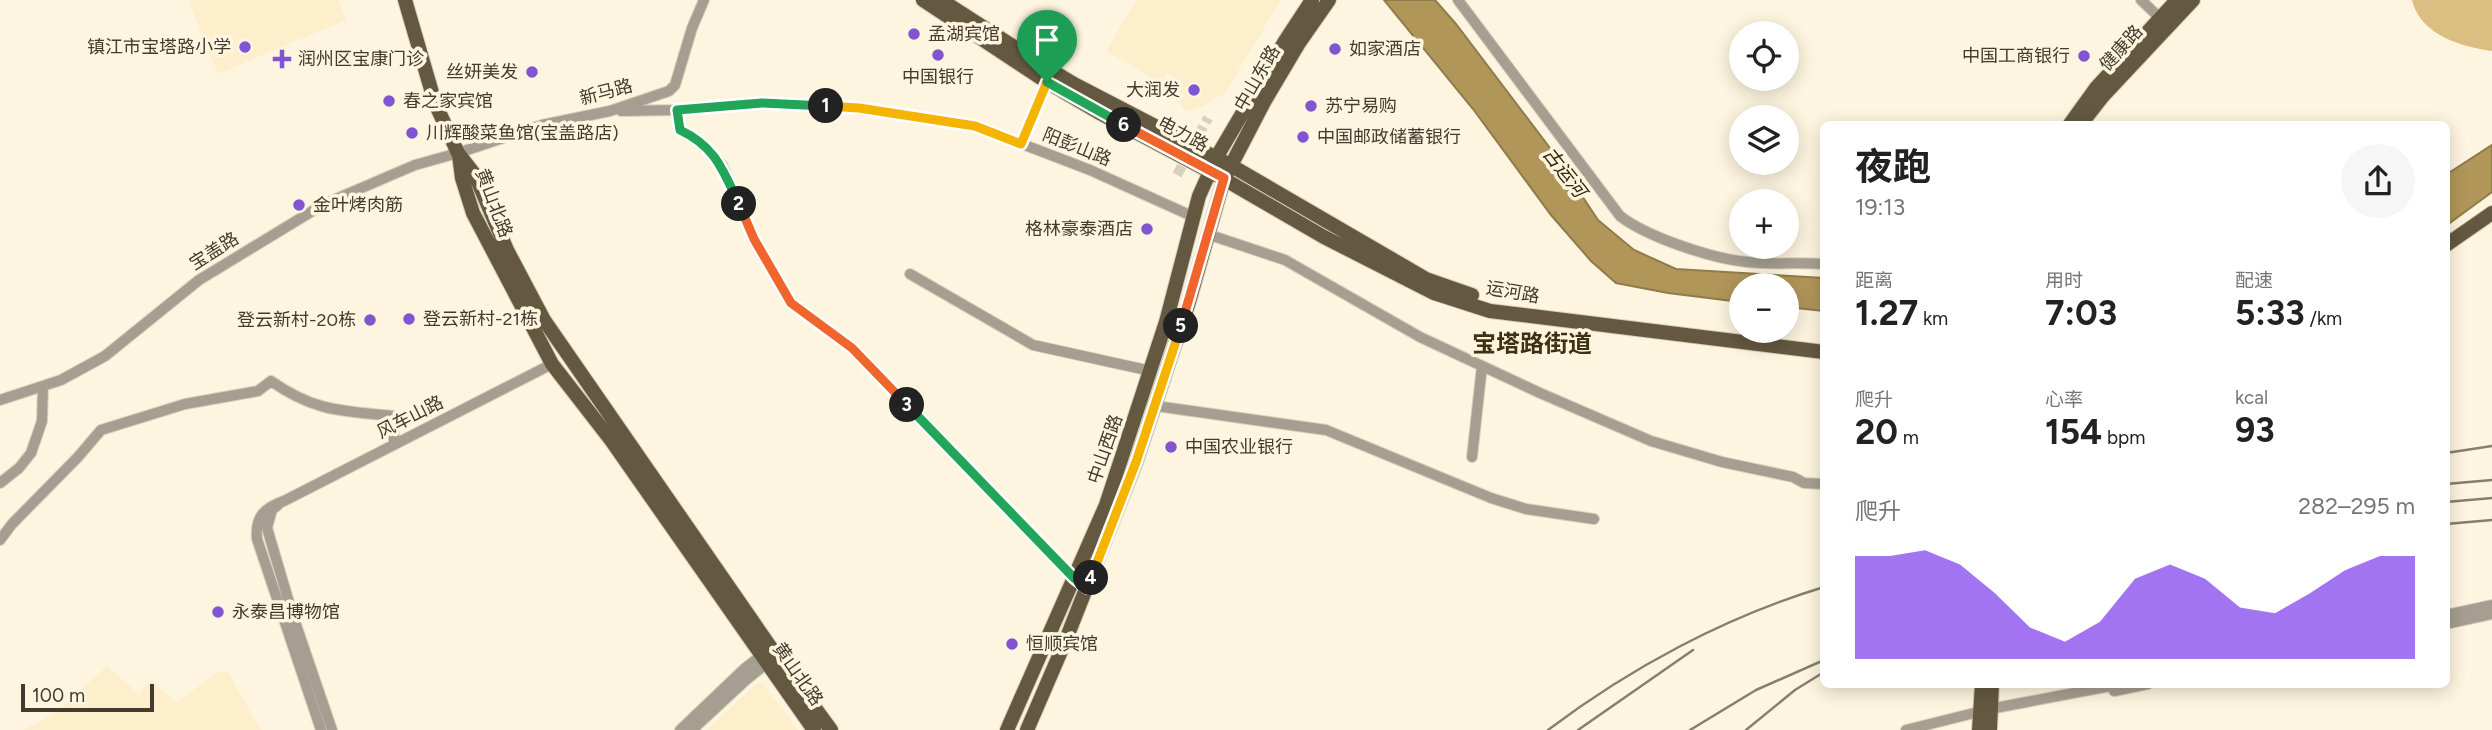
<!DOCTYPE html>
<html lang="zh">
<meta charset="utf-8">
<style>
:root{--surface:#fff;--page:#f6f6f6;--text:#222;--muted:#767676;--accent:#7c3aed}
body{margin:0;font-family:Figtree,"Noto Sans SC",sans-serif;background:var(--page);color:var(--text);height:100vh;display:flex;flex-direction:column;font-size:26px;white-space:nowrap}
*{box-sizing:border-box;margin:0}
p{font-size:23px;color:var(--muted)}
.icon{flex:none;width:38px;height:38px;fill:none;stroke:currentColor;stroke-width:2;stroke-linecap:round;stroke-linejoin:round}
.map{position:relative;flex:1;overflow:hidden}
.panel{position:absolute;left:1820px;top:121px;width:630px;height:567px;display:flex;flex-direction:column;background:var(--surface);border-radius:10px;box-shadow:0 4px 18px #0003}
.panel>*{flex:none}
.buttons{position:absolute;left:1729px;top:21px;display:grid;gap:14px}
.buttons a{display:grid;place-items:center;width:70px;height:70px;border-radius:50%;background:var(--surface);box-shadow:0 4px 18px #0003;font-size:35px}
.scale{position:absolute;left:21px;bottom:18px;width:133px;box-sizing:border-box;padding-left:7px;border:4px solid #423c2e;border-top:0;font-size:19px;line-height:24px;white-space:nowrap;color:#423c2e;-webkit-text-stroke:5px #fef5e0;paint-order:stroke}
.pin{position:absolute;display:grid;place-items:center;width:60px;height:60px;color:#fff;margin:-72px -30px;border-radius:50% 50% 50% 0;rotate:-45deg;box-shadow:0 0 7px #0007}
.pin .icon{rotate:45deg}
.km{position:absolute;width:35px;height:35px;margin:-18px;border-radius:50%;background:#222;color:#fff;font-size:19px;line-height:35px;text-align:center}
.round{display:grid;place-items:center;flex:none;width:74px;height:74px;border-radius:37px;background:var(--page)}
.overview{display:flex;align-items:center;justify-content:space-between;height:119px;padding:0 35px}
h1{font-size:38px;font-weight:700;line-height:52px}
.metrics{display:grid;grid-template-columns:repeat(3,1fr);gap:10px;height:119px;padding:7px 35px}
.metrics div{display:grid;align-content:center}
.metrics b{font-size:35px;font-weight:700}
.metrics small{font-size:19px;font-weight:400}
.metrics p{font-size:19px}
.chart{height:196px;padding:14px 35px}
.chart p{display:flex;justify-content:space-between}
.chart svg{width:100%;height:126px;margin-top:7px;fill:var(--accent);opacity:.7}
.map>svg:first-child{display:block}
.built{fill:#fdeecc}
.green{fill:#dabe82}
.water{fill:#b19659;stroke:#907b4c;stroke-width:2}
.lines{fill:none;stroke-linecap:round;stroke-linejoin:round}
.minor-tunnel{stroke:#d8d0bc;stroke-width:10;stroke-dasharray:10 5;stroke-linecap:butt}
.minor-casing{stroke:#d8d0bc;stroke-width:12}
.major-casing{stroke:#d8d0bc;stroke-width:16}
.minor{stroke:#a69f91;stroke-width:10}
.major{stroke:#645940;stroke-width:14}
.rail{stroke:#867f6f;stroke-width:2.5}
.split-1-casing{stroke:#fff;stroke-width:14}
.split-2-casing{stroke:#fff;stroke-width:14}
.split-3-casing{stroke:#fff;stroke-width:14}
.split-4-casing{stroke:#fff;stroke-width:14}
.split-5-casing{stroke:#fff;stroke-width:14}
.split-6-casing{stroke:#fff;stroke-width:14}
.split-7-casing{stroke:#fff;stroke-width:14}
.split-1{stroke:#f5b400;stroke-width:9}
.split-2{stroke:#22a559;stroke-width:9}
.split-3{stroke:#f0652b;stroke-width:9}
.split-4{stroke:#22a559;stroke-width:9}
.split-5{stroke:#f5b400;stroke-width:9}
.split-6{stroke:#f0652b;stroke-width:9}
.split-7{stroke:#22a559;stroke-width:9}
.poi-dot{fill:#8055cf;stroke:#fef5e0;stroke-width:2.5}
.labels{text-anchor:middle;stroke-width:7;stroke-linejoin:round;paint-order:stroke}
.poi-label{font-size:18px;fill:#423c2e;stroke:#fef5e0;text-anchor:start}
.street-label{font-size:18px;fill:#423c2e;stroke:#fef5e0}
.water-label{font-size:19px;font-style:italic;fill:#34280c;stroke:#fef5e0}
.district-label{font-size:24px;font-weight:bold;fill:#3e3214;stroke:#fef5e0}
</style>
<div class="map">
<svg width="2492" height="730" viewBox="0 0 2492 730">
<rect width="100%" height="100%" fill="#fef5e0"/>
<path class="built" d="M188,0H338L346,20L218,74Z
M1136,0H1281L1223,96L1213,98L1206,105L1190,111L1183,108L1177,97L1181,82L1167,74L1161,83L1106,51Z
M107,666L139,694L151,681L176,702L219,672L227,671L261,730H23L54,714Z
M762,682L798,730H707L755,685Z"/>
<path class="green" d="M2412,0H2492V51C2462,47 2420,35 2412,0Z"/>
<path class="water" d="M1384,0H1435L1456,24L1553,152L1598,220L1634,250L1676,269L1823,278V311L1787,307V285H1741V302L1668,293L1616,283L1591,261L1551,215L1473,109Z
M2492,145V192L2447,225V174Z"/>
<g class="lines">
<path class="minor-tunnel" d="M1177,175L1208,118"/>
<defs>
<path id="minor" d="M1458,0L1620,216C1647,237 1713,259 1747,262C1772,265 1798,262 1824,264
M2141,0L2164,22
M677,110L680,130L695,138L722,165L754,239L791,303L852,348L1074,578L1087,588
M621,111L677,110L762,103L846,107L975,126L1090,170L1194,217
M1021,144L1047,82
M1207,234L1285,260L1420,337L1540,393L1651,441L1722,462L1793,477L1804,483L1824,484
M910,274L1033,345L1151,371
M0,400L61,380L105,356L199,280L324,204L415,165L458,153L542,125L610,111L669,91L675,85L692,28L704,0
M1156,406L1326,430L1491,498L1526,509L1594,519
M1472,457L1482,366
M0,483L19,468L31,453L42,421L43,386
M278,505L272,510L267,528L293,616L332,730
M0,540L12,524L78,457L101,430L185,404L258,391L271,381C315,412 343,411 394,416V445
M2446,615L2492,605
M2446,624L2492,614
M2114,691L2148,684
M321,730L257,539C255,517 264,508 284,501L552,364
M680,730L744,669L766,652
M692,730L747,679L771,660
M1906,730L1990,709L2121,684"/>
<path id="major" d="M405,0L435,103L458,153L475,175L507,250L544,320L771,648L831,730
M923,0L1047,82L1098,112L1224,179L1324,237L1434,293L1490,311L1824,352
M941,0L1042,65L1074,84L1230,165L1426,279L1472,295
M2070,124L2096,88L2177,0
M2081,124L2103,96L2193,0
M459,155L462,178L473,213L552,364L611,440L814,730
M2446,245L2492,213
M1007,730L1106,505L1166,322L1199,196L1216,158L1285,41L1312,0
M1027,730L1065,642L1136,462L1188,305L1224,179L1264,102L1299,43L1329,0
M1979,730L1982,684
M1990,730L1992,684"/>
</defs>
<use href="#minor" class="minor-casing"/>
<use href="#major" class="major-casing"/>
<use href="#minor" class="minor"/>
<use href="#major" class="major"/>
<path class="rail" d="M2446,453L2492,446
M2446,484L2492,480
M2446,502L2492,498
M2446,524L2492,520
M1548,730C1630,668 1725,617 1824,587
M1578,730L1693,650
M1690,730L1756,690L1824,660
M1746,730L1795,690L1824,672"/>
</g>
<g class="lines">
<defs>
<path id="split-1" d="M826,106L859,108L975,126L1021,144L1047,82"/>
<path id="split-2" d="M739,204C723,171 716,147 680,130L677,110L762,103L826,106"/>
<path id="split-3" d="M739,204L754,239L791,303L852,348L907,405"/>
<path id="split-4" d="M907,405L1074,578L1087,588L1091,578"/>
<path id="split-5" d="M1091,578L1136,462L1181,326"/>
<path id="split-6" d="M1124,125L1224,178L1181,326"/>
<path id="split-7" d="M1047,82L1124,125"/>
</defs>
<use href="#split-1" class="split-1-casing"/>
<use href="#split-2" class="split-2-casing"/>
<use href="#split-3" class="split-3-casing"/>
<use href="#split-4" class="split-4-casing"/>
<use href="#split-5" class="split-5-casing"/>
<use href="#split-6" class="split-6-casing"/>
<use href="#split-7" class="split-7-casing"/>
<use href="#split-1" class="split-1"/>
<use href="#split-2" class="split-2"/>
<use href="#split-3" class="split-3"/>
<use href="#split-4" class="split-4"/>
<use href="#split-5" class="split-5"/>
<use href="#split-6" class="split-6"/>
<use href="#split-7" class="split-7"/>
</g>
<g class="poi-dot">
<circle cx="914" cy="34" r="7"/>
<circle cx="245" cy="47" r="7"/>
<circle cx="1335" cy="49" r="7"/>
<circle cx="938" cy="55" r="7"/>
<circle cx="2084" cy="56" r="7"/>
<path d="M278.5 48.5h7v7h7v7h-7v7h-7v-7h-7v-7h7z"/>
<circle cx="532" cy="72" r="7"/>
<circle cx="1194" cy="90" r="7"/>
<circle cx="389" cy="101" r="7"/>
<circle cx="1311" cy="106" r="7"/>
<circle cx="412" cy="133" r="7"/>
<circle cx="1303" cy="137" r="7"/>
<circle cx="299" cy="205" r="7"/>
<circle cx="1147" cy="229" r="7"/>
<circle cx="409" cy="319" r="7"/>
<circle cx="370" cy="320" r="7"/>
<circle cx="1171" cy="447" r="7"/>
<circle cx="218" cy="612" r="7"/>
<circle cx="1012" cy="644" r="7"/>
</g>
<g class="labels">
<g class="poi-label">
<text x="928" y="40">孟湖宾馆</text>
<text x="231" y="53" text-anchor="end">镇江市宝塔路小学</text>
<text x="1349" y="55">如家酒店</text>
<text x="2070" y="62" text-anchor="end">中国工商银行</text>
<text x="298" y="65">润州区宝康门诊</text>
<text x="518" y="78" text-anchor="end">丝妍美发</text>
<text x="938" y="83" text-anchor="middle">中国银行</text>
<text x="1180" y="96" text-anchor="end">大润发</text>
<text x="403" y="107">春之家宾馆</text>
<text x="1325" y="112">苏宁易购</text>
<text x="426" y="139">川辉酸菜鱼馆(宝盖路店)</text>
<text x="1317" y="143">中国邮政储蓄银行</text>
<text x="313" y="211">金叶烤肉筋</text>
<text x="1133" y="235" text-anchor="end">格林豪泰酒店</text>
<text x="423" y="325">登云新村-21栋</text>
<text x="356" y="326" text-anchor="end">登云新村-20栋</text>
<text x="1185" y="453">中国农业银行</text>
<text x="232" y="618">永泰昌博物馆</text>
<text x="1026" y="650">恒顺宾馆</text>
</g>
<g class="street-label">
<text transform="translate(2121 48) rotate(-48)" y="6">健康路</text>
<text transform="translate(1257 78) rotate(-60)" y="6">中山东路</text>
<text transform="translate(606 92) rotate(-15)" y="6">新马路</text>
<text transform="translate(1183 134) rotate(28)" y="6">电力路</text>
<text transform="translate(1077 147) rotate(22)" y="6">阳彭山路</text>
<text transform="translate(494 203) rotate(69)" y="6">黄山北路</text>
<text transform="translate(214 251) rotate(-32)" y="6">宝盖路</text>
<text transform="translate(1513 292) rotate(10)" y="6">运河路</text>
<text transform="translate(410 417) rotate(-27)" y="6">风车山路</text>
<text transform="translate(1105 449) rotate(-71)" y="6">中山西路</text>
<text transform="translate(798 674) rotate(55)" y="6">黄山北路</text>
</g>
<g class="water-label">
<text transform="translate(1565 172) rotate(52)" y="7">古运河</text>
</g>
<g class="district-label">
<text x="1532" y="352">宝塔路街道</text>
</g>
</g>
</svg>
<div class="buttons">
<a><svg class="icon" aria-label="locate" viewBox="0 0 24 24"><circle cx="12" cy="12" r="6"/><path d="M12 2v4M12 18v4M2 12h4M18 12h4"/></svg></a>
<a><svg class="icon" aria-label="layers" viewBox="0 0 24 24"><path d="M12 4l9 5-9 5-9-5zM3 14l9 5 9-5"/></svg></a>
<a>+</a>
<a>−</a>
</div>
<div class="scale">100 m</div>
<div class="pin" style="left:1047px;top:82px;background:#1e9e55"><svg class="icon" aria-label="arrive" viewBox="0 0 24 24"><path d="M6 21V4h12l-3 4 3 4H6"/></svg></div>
<b class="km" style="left:826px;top:106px">1</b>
<b class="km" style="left:739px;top:204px">2</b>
<b class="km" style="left:907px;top:405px">3</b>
<b class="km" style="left:1091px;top:578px">4</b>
<b class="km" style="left:1181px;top:326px">5</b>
<b class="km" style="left:1124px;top:125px">6</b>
<section class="panel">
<div class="overview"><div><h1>夜跑</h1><p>19:13</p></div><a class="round"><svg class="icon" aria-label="share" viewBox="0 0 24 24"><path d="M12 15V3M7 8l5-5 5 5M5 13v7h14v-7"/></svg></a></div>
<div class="metrics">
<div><p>距离</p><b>1.27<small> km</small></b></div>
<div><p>用时</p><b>7:03</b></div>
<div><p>配速</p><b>5:33<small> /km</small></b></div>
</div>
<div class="metrics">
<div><p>爬升</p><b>20<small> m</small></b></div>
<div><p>心率</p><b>154<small> bpm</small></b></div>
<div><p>kcal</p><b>93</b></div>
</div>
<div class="chart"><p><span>爬升</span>282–295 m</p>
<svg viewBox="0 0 160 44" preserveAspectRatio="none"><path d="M0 44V8L10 8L20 6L30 11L40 21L50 33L60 38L70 31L80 16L90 11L100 16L110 26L120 28L130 21L140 13L150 8L160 8V44z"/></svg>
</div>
</section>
</div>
